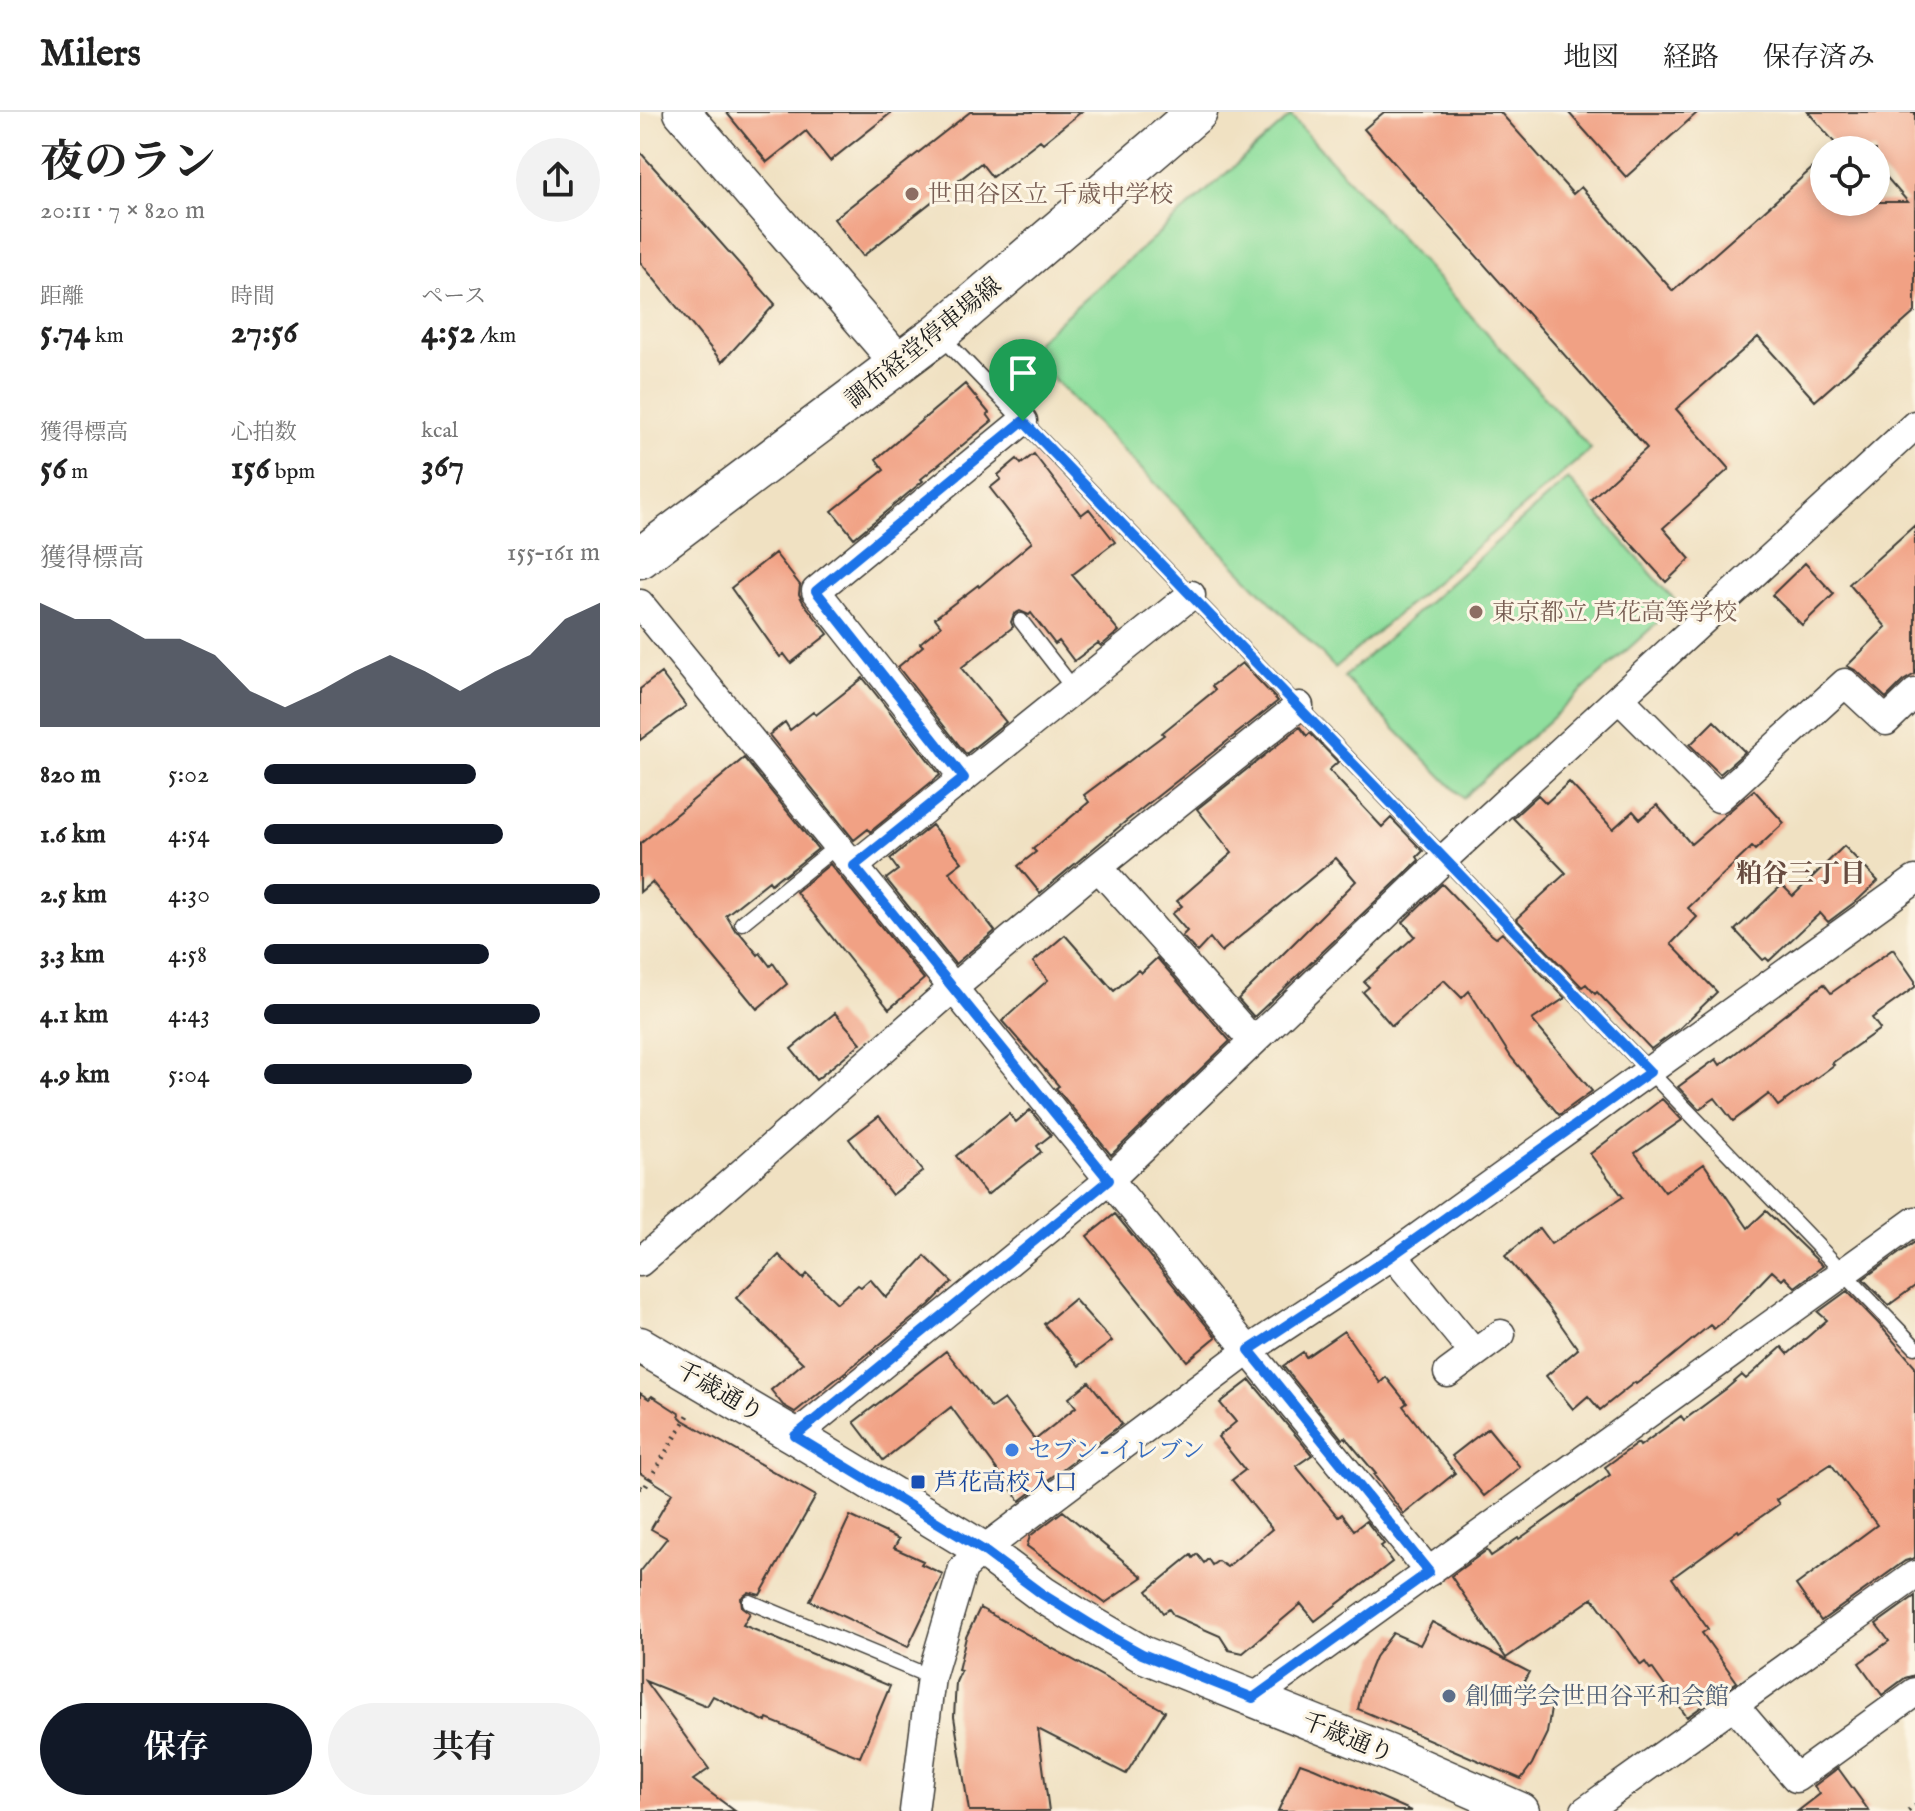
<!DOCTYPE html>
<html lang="ja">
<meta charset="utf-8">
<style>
:root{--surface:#fff;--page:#f2f2f2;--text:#222;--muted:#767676;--line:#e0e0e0;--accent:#111827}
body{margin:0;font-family:"IM FELL English","Noto Serif JP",serif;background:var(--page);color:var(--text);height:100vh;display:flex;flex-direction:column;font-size:30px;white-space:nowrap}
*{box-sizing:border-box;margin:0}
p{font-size:26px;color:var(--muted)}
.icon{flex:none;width:44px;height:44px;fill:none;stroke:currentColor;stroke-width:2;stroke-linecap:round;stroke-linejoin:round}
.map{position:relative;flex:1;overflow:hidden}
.side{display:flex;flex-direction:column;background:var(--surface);width:640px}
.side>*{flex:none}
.fabs{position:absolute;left:1170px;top:24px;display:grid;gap:16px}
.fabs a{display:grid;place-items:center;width:80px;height:80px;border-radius:50%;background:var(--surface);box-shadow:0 4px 12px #0003;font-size:40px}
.pin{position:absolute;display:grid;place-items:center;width:68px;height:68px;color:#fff;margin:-82px -34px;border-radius:50% 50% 50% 0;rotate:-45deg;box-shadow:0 0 8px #0007}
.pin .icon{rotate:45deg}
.round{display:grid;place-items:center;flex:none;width:84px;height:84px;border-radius:42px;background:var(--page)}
.overview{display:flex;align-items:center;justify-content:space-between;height:136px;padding:0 40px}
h1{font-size:44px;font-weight:700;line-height:60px}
.figures{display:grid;grid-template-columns:repeat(3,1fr);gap:12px;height:136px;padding:8px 40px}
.figures div{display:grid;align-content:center}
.figures b{font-size:34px;font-weight:700}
.figures small{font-size:22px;font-weight:400}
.figures p{font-size:22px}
.chart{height:224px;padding:16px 40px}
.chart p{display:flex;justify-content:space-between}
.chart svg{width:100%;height:144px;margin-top:8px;fill:var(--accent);opacity:.7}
.action{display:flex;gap:16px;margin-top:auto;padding:16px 40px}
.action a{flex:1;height:92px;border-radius:48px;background:var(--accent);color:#fff;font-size:32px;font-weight:700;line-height:92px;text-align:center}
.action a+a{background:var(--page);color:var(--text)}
ul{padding:0 40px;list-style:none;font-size:26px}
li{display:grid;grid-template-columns:128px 96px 1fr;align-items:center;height:60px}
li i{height:20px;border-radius:10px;background:var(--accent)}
header{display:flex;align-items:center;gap:48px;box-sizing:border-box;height:112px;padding:0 40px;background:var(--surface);border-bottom:2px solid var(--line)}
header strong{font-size:38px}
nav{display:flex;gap:44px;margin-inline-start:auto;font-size:28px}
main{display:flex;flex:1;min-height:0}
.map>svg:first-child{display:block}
.green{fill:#90df9e;stroke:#567e5d;stroke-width:2}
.building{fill:#f1a184}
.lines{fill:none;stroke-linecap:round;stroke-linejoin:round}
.service-casing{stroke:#3c3a35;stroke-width:17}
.minor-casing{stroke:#3c3a35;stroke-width:31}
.tertiary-casing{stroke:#3c3a35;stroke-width:39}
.secondary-casing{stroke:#3c3a35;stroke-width:43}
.path{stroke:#3c3a35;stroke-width:5;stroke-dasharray:2 6;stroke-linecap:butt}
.service{stroke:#fff;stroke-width:14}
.minor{stroke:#fff;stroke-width:28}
.tertiary{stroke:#fff;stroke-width:36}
.secondary{stroke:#fff;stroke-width:40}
.route-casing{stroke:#fff;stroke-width:16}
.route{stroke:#1a73e8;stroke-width:10}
.education-dot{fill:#8d6e63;stroke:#fcf5e5;stroke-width:3}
.shop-dot{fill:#3f7fe0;stroke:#fcf5e5;stroke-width:3}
.transit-dot{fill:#1a4fb4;stroke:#fcf5e5;stroke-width:3}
.service-dot{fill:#5c6f8a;stroke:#fcf5e5;stroke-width:3}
.labels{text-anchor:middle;stroke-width:6;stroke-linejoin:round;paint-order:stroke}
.education-label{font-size:24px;fill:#785e54;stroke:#fcf5e5;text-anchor:start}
.street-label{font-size:24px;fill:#1c1c1c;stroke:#fcf5e5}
.shop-label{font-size:24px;fill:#366cbe;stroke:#fcf5e5;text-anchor:start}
.transit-label{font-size:24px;fill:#164399;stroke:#fcf5e5;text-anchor:start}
.service-label{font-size:24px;fill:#4e5e75;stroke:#fcf5e5;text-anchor:start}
.neighbourhood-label{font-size:26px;font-weight:bold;fill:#674b40;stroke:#fcf5e5}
</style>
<header>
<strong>Milers</strong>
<nav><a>地図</a><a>経路</a><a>保存済み</a></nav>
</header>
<main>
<section class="side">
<div class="overview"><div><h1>夜のラン</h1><p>20:11 · 7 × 820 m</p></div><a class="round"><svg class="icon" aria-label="share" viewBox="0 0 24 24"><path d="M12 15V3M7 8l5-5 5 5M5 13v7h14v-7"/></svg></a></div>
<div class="figures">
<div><p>距離</p><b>5.74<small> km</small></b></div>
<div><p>時間</p><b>27:56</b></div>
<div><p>ペース</p><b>4:52<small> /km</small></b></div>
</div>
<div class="figures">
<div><p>獲得標高</p><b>56<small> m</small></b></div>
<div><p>心拍数</p><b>156<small> bpm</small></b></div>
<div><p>kcal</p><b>367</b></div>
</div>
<div class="chart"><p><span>獲得標高</span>155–161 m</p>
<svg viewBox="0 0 160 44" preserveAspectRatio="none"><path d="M0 44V6L10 11L20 11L30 17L40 17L50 22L60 33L70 38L80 33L90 27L100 22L110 27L120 33L130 27L140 22L150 11L160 6V44z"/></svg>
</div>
<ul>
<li><b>820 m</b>5:02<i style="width:63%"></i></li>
<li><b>1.6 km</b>4:54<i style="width:71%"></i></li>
<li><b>2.5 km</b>4:30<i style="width:100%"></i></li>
<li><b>3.3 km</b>4:58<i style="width:67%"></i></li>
<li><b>4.1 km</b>4:43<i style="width:82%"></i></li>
<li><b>4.9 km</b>5:04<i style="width:62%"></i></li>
</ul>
<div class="action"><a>保存</a><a>共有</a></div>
</section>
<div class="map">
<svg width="1275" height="1699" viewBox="0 0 1275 1699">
<rect width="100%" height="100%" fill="#fcf5e5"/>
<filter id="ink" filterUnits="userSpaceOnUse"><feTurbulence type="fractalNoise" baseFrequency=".0125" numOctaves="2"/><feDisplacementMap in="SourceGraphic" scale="16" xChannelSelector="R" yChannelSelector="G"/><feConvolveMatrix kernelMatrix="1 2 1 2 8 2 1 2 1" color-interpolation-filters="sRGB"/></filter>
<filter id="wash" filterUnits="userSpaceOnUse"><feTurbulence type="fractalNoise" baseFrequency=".006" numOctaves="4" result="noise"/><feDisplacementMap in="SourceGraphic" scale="32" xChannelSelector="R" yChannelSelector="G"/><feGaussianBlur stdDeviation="1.8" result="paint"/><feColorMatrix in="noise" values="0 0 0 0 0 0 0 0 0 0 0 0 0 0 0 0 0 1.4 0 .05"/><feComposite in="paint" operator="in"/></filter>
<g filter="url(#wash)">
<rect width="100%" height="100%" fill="#f0e1c2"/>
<path class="green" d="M651,4L951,337L695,556L396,249V230Z
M928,367L1038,492L823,686L704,565Z"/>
<g id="blocks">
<path class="building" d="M86,0H252L190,49L166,19L127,50Z
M330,0H441L403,31L400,28L352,65L341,51L223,144L194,107Z
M744,0H860L933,82L941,75L1033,179L1184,46V90H1268L1236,53V38H1201L1168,0H1275V200L1175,289L1118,225L1036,297L1089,357L1023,416L1050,447L1026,470L951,387L1007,336L724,17Z
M928,0H1058L986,65Z
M0,40L135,192L82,250L0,150Z
M325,272L349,301L347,302L352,309L281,367L283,369L214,426L192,399L244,358L236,347Z
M394,342L441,403L449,397L475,430L432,463L479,519L461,534L458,531L434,549L419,529L415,532L391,501L389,503L380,499L374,502L371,510L373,515L321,556L366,610L326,642L258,555L283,534L280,531L301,514L295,506L338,473L339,475L392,430L350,376L361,367L358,363L377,347L381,352Z
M1275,413V562L1263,569L1246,586L1217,559L1207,554L1246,515L1209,472Z
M135,441L160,473L159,482L163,490L188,522L151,551L144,542L140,545L91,476Z
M1165,451L1194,482L1162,513L1132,483Z
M602,551L638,589L485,710L400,781L378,754L396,740L393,737L449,690L444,683L524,623L522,621L575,578L572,574Z
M21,561L46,594L0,628V577Z
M223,566L300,663L230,720L228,717L214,728L129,623L145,610L150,618L173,600L176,603Z
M1074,609L1105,640L1080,662L1050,633Z
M660,615L667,624L670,621L698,650L689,658L742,715L751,706L783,739L777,745L779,748L614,905L598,887L716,769L696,746L581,840L570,826L557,840L542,824L547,819L532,802L542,794L537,789L592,741L557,697Z
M104,646L178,737L144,764L142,763L131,772L129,769L86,803L95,818L100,821L118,843L120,841L130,854L133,851L147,872L117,897L12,770L0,780V732Z
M929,670L973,717L993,699L1000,707L1017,693L1051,732L1114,678L1144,711L1115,738L1112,735L1048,796L1057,805L1031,832L1077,880L1040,916L1011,937L957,880L955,882L946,872L942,875L876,807L926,761L873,706L898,683L906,691Z
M292,713L322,750L309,760L355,819L315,852L246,767L258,758L250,747Z
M1204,734L1238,769L1219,787L1188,810L1180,801L1129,849L1126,846L1123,848L1095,818L1142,773L1153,784Z
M190,752L284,867L249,897L156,780Z
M802,772L848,820L856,826L862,821L925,886L892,908L952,979L919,1003L871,945L829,879L822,886L804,868L752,914L723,880L729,875L724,870L775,824L763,810Z
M425,823L474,879L498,858L501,861L517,846L590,929L471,1043L416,976L419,974L362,909L408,868L393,850Z
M1253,837L1275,869V875L1232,906L1240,917L1192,951L1194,953L1138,994L1129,982L1093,1009L1075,986L1059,997L1038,975L1076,947L1080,953L1184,872L1191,881Z
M195,901L221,931L176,968L151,937Z
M1022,987L1042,1008L995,1041L1025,1080L1064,1052L1108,1116L1126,1099L1183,1154L1155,1175L1145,1165L1142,1168L1132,1159L1085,1208L1074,1217L1070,1213L1018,1256L996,1272L995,1270L960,1298L948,1284L933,1297L906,1264L938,1237L907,1193L865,1144L899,1116L911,1132L983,1085L950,1042Z
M390,998L411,1023L397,1034L401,1040L347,1083L316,1044L369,1002L376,1010Z
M239,1004L283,1059L252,1083L209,1027Z
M475,1102L576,1225L547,1249L447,1124Z
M1275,1130V1174L1249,1193L1223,1167Z
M139,1143L163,1167L167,1162L197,1191L218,1173L221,1175L230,1167L246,1186L285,1144L312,1170L289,1193L155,1300L143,1293L131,1278L163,1251L96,1186Z
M1207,1179L1238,1211L1275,1254V1446L1265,1449L1181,1509L1156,1473L1237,1413L1191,1352L1136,1388L1139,1392L1099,1420L1098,1418L1032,1466L1068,1517L1062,1521L1097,1570L1047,1605L1012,1556L1010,1557L1005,1550L1001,1553L953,1486L866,1546L811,1464L847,1438L851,1444L878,1426L879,1427L970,1363L965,1355L998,1331L1000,1334L1041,1304L1044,1308L1086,1277L1102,1263L1106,1267L1142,1235L1148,1242L1187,1208L1178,1200Z
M434,1187L472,1229L439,1254L404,1212Z
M704,1219L740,1271L746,1265L767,1291L763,1294L815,1361L764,1402L734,1363L736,1362L705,1325L702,1327L643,1254L663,1240L666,1245Z
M306,1239L351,1296L364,1287L395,1328L436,1295L429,1286L449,1270L482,1312L380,1389L311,1295L243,1348L214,1310Z
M610,1268L672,1343L656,1354L698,1405L702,1402L714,1418L726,1409L744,1432L741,1434L752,1450L675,1509L661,1492L603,1541L589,1538L580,1524L534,1504L529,1497L523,1501L507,1479L551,1443L553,1446L557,1442L564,1451L568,1447L572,1453L578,1449L587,1455L632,1417L592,1368L605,1358L578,1325L596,1310L580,1291Z
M0,1281L9,1287L12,1284L40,1302L39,1304L43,1308L176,1384L120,1483L109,1480L101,1486L102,1495L110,1501L103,1513L250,1574L220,1645L127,1607L126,1610L73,1584L67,1594L5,1569L69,1657L53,1668L95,1699H0V1460L27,1426L11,1417L32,1381L0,1361Z
M848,1316L880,1355L844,1384L812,1344Z
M423,1399L503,1465L465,1491L387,1434L390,1424Z
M210,1404L259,1427L254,1436L283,1449L281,1452L303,1462L268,1535L170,1489Z
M1275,1484V1563L1265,1566L1242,1583L1219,1551L1249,1529L1236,1512Z
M340,1496L525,1599L486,1662L398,1617L409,1699H329L314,1605L316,1570L321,1559L318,1558L326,1525Z
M792,1510L889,1560L880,1577L912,1591L907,1621L892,1652L881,1667L718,1597L723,1574L735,1545L753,1521L780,1533Z
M660,1651L674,1656L772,1699H638Z
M1198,1656L1229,1699H1158L1180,1682L1174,1674Z"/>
</g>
</g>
<g filter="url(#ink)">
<use href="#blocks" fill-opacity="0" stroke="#3c3a35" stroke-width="2"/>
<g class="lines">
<defs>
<path id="service" d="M301,224L1275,1235
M381,509L433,576
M102,811L197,734
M110,1490L291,1565"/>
<path id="minor" d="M0,492L789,1460
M979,586L1079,686L1205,571L1246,609L1275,581
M324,666L176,479L383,309
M214,754L551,483
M458,755L613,929
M753,1143L834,1241
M0,1150L313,876L458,755L659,594
M808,1261L861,1222
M155,1324L469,1068L805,746L1275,313
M613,1586L1275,1109
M1093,1592L1156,1666L1275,1580
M274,1699L291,1565L323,1456L343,1438L609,1238L753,1143L1275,768
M945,1699L1275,1463"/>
<path id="tertiary" d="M42,0L260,252
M0,1233L155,1324L343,1438L402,1482L437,1504L502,1542L749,1641L881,1699"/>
<path id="secondary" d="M0,446L299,221L557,0"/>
</defs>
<use href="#service" class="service-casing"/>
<use href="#minor" class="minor-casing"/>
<use href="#tertiary" class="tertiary-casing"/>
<use href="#secondary" class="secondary-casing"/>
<path class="path" d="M0,1375L4,1377L50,1300
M1268,1699L1275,1694"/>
<use href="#service" class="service"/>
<use href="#minor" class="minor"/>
<use href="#tertiary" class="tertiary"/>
<use href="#secondary" class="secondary"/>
</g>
</g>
<g class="lines" filter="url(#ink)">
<defs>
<path id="route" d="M383,309L1010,960L753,1143L609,1238L789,1460L613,1586L502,1542L471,1525L402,1482L343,1438L155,1324L469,1068L214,754L324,666L176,479Z"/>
</defs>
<use href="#route" class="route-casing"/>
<use href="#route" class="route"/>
</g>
<g class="education-dot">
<circle cx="272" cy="82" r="8"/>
<circle cx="836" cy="500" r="8"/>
</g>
<circle class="shop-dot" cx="372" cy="1338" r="8"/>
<rect class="transit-dot" x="270" y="1362" width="16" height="16" rx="4"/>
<circle class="service-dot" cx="809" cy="1584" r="8"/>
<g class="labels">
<g class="education-label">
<text x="288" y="90">世田谷区立 千歳中学校</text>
<text x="852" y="508">東京都立 芦花高等学校</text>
</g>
<g class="street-label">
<text transform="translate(283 230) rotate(-39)" y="8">調布経堂停車場線</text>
<text transform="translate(80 1279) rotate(30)" y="8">千歳通り</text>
<text transform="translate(708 1625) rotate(22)" y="8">千歳通り</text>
</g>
<g class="shop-label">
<text x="388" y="1346">セブン-イレブン</text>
</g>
<g class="transit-label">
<text x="294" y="1378">芦花高校入口</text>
</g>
<g class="service-label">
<text x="825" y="1592">創価学会世田谷平和会館</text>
</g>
<g class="neighbourhood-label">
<text x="1161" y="770">粕谷三丁目</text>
</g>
</g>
</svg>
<div class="fabs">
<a><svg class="icon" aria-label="locate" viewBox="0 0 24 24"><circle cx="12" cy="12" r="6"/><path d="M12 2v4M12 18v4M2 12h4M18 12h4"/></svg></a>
</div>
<div class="pin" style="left:383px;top:309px;background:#1e9e55"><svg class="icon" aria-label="arrive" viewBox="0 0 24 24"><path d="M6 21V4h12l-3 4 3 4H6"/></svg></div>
</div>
</main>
